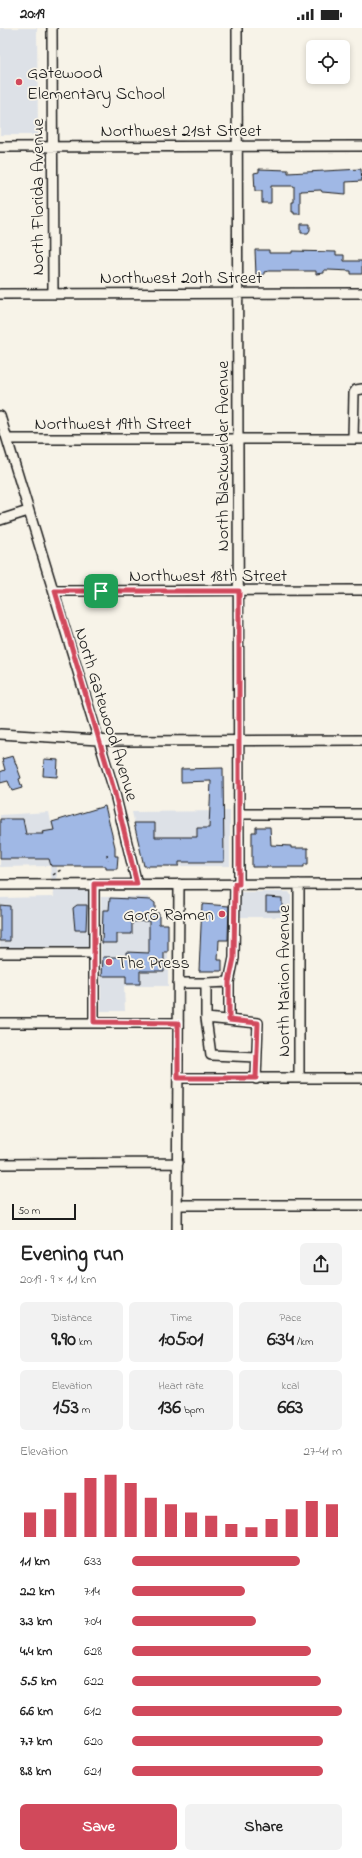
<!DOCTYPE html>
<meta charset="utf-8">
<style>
:root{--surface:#fff;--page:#f2f2f2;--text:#222;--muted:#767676;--accent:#d1495b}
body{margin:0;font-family:"Indie Flower",sans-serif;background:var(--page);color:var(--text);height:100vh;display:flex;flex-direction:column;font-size:15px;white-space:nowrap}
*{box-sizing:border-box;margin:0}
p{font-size:13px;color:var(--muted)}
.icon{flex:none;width:22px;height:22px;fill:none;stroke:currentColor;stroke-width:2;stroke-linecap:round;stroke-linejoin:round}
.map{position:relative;height:1202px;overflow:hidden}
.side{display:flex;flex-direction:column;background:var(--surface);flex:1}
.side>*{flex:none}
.fabs{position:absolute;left:306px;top:12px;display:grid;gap:8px}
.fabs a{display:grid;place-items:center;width:44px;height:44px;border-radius:6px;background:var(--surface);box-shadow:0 2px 6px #0003;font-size:20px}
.scale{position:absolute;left:12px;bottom:10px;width:64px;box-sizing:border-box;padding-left:4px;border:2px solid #1c1c1c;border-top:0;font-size:11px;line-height:14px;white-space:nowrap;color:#1c1c1c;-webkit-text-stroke:3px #f7f3e8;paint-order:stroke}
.pin{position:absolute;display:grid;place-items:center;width:34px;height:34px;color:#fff;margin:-17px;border-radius:8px;box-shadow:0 2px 6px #0006}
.round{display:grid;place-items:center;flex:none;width:42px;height:42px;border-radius:6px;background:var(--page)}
.overview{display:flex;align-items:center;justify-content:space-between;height:68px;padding:0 20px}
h1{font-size:22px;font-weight:700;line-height:30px}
.metrics{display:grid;grid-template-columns:repeat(3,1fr);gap:6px;height:68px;padding:4px 20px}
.metrics div{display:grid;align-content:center;border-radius:6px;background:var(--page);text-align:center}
.metrics b{font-size:20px;font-weight:700}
.metrics small{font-size:11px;font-weight:400}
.metrics p{font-size:11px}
.chart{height:112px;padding:8px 20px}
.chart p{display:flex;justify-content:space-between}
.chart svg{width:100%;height:72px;margin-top:4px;stroke:var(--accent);stroke-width:6}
.primary-button{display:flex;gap:8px;margin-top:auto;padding:8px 20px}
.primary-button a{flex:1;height:46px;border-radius:6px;background:var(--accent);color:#fff;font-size:16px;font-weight:700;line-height:46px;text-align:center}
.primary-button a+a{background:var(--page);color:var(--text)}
ul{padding:0 20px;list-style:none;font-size:13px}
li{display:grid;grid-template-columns:64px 48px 1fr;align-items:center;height:30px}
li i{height:10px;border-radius:5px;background:var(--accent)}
.status{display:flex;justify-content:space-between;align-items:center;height:28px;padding:0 20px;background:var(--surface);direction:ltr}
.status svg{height:11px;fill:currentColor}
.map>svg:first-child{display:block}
.built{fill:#dde1e7}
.building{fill:#a0b8e5;stroke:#1c1c1c}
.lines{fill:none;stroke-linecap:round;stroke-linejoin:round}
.minor-casing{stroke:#1c1c1c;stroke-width:12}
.path{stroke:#1c1c1c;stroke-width:1.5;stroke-dasharray:3 3;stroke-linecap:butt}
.minor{stroke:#f7f3e8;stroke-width:9}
.route-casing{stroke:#fff;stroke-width:8}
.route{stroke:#d1495b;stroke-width:5}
.poi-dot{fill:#d1495b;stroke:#f7f3e8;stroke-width:1.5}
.labels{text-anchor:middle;stroke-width:3.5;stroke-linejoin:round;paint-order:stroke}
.poi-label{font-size:18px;fill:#1c1c1c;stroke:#f7f3e8;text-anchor:start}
.street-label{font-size:18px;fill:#1c1c1c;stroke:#f7f3e8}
</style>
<div class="status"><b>20:19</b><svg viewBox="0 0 49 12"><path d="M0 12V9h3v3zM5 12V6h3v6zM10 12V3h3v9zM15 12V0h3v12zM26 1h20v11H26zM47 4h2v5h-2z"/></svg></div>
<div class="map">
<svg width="362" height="1202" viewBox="0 0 362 1202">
<rect width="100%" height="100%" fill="#f7f3e8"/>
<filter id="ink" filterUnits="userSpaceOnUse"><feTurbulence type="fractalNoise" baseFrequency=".025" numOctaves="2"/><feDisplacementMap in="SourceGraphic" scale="8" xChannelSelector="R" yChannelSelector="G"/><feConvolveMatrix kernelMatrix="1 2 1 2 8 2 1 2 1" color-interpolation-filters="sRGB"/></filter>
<g filter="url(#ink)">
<path class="built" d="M0,0H37L38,107H0Z
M105,778L110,797L97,801V838H57V861L90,862V920L0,921V870L54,869L50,838L0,839V787L49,784L51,794Z
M230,783V838H144L132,784Z
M239,864H289L291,867V889H239Z
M101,869H149V923L168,925V958H124L125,983H101Z"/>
<path class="building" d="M259,141L288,142V145L361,141L362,153L346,154V166L322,164L321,162L300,163V186H294V184H292V174H294V158H271V175H262V163H255L254,145L259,144Z
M301,196H310V202L308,205H301Z
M255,222H269V225H292V223L336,224V227H344V233H362V246H351V243L328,242H324V245L316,246V243H269L264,244V247H256Z
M13,728L21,750L19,751L22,760L12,763L8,753L0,755V744L5,742L2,731Z
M44,731L58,732L57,749L43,748Z
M223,740L224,834H179V838H144L134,795H155V809H197V800H209L211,753L181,754V741Z
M105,778L115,819V828H118L117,841H106V838H51L49,831H0V791H23L26,806H43L42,804L54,802L52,794Z
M256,799H270L271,817L291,818V820H308V836H304V839H252V804H256Z
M266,869L282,870V883H266Z
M110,870L151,872L155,875V885H159V896H168V924H164V943H140V956H126V948H102L103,929H126V924L149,925V893L132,894V906H117V915H102L103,882H109Z
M202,876L229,878L228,912H219L218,932H222V943H199Z
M0,877L10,878V913H0Z
M77,877H87L86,902H75L73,880Z"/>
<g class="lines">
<defs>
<path id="minor" d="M52,0L53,266
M237,0L239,856
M0,119L362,118
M0,266L362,265
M0,388L114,762L137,856
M7,411H362
M353,411L354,365L356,362L362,361
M0,492L28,483
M55,563L362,562
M0,706L114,713L362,712
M239,786H362
M0,857L362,856
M0,925H94
M178,955H206V990L258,995L256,1051
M206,955L229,954
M206,990L211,1027L256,1029
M229,992V954L234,930L235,856
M94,994V856
M0,995H178
M178,1050H362
M299,1050V856
M0,1136L178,1135
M178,1177H362
M177,1202L179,856"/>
</defs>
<use href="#minor" class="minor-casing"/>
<path class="path" d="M107,826L108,832
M53,847L62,841"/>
<use href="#minor" class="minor"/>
</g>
</g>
<g class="lines" filter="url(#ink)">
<defs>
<path id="route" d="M55,563H239V856H235L234,930L229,954V992L258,995L256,1050H178V995L94,994V856H137L114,762Z"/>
</defs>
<use href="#route" class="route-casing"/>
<use href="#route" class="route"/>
</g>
<g class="poi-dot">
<circle cx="19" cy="54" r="4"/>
<circle cx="222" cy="886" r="4"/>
<circle cx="109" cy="934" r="4"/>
</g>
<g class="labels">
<g class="poi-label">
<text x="27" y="50">Gatewood<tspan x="27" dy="21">Elementary School</tspan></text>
<text x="214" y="892" text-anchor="end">Gorõ Ramen</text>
<text x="117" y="940">The Press</text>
</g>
<g class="street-label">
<text x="181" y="108">Northwest 21st Street</text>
<text transform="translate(37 169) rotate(-90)" y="6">North Florida Avenue</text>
<text x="181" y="255">Northwest 20th Street</text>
<text x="113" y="401">Northwest 19th Street</text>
<text transform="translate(222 428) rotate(-90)" y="6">North Blackwelder Avenue</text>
<text x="208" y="553">Northwest 18th Street</text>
<text transform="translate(107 686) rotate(73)" y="6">North Gatewood Avenue</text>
<text transform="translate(283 953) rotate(-90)" y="6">North Marion Avenue</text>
</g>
</g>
</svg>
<div class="fabs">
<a><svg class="icon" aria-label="locate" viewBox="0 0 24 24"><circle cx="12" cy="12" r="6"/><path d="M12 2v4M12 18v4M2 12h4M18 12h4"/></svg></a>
</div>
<div class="scale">50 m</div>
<div class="pin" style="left:101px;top:563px;background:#1e9e55"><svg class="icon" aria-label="arrive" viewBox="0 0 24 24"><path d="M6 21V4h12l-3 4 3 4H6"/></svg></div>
</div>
<section class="side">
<div class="overview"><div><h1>Evening run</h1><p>20:19 · 9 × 1.1 km</p></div><a class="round"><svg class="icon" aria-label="share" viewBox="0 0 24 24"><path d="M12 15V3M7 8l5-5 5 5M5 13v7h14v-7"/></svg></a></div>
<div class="metrics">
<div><p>Distance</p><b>9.90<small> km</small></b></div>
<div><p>Time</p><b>1:05:01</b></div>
<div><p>Pace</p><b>6:34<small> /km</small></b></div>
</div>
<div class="metrics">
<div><p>Elevation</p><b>153<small> m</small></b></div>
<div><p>Heart rate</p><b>136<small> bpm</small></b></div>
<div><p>kcal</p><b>663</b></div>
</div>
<div class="chart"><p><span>Elevation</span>27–41 m</p>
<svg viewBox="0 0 160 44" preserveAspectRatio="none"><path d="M5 44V29M15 44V27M25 44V17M35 44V8M45 44V6M55 44V11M65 44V20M75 44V24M85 44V29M95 44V31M105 44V36M115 44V38M125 44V33M135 44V27M145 44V22M155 44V24"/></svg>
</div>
<ul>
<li><b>1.1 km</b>6:33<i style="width:80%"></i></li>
<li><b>2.2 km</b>7:14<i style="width:54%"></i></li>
<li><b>3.3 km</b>7:04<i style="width:59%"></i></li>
<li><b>4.4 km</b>6:28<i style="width:85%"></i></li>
<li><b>5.5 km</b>6:22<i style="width:90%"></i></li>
<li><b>6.6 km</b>6:12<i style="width:100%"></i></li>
<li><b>7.7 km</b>6:20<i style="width:91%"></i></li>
<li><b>8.8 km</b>6:21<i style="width:91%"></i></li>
</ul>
<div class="primary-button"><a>Save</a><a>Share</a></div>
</section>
